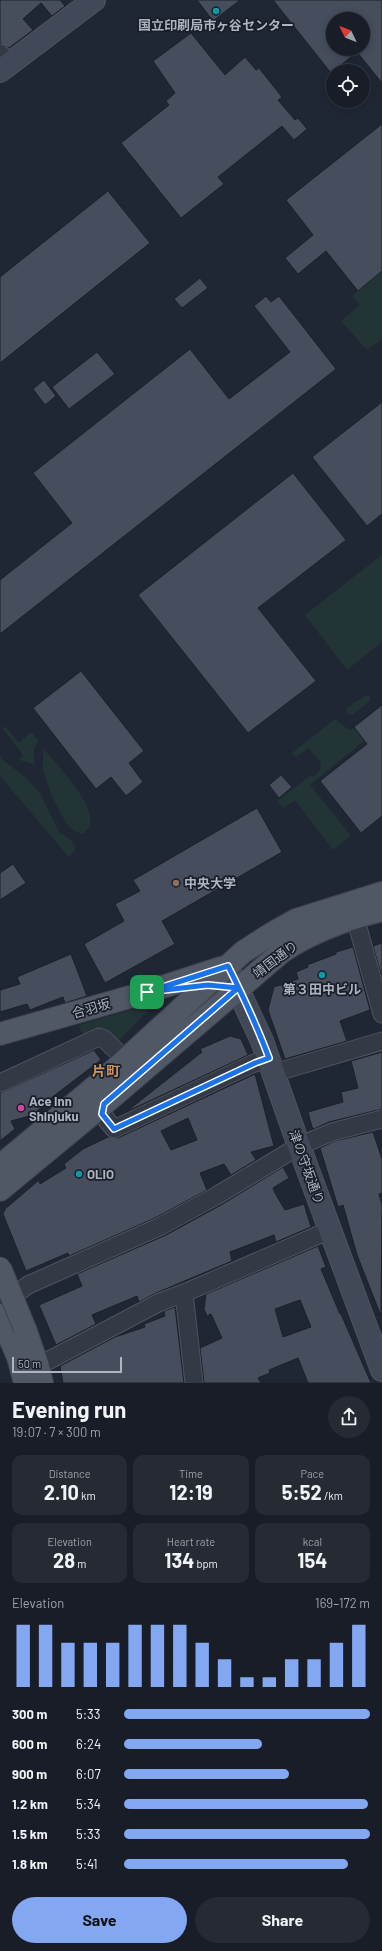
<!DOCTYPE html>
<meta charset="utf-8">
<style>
:root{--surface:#181d27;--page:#252a33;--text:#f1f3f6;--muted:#9fa2a7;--line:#363b44;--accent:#83a7f1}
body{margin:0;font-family:Barlow,"Noto Sans JP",sans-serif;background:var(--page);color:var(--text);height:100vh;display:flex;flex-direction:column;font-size:15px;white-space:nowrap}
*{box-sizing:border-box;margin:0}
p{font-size:13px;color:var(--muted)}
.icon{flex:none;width:22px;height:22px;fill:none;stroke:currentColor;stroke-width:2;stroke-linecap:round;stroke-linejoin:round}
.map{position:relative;height:1383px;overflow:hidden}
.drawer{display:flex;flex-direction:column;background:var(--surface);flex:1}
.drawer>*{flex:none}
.needle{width:26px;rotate:313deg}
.tools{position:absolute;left:326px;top:12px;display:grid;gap:8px}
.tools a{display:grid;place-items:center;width:44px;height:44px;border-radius:50%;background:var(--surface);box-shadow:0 2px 10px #0003,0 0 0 1px var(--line);font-size:20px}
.scale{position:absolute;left:12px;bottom:10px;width:110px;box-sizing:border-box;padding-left:4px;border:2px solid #adb4c2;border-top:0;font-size:11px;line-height:14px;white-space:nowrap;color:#adb4c2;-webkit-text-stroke:3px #191e29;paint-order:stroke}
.pin{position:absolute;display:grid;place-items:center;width:34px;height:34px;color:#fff;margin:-17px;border-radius:8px;box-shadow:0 2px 6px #0006}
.round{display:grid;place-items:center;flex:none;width:42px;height:42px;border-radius:21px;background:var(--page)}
.head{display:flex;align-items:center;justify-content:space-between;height:68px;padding:0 12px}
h1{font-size:22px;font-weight:700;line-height:30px}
.stats{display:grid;grid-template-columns:repeat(3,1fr);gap:6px;height:68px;padding:4px 12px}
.stats div{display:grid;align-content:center;border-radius:10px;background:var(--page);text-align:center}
.stats b{font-size:20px;font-weight:700}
.stats small{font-size:11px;font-weight:400}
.stats p{font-size:11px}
.chart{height:112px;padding:8px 12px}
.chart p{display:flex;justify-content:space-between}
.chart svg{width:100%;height:72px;margin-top:4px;stroke:var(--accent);stroke-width:6}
.primary-button{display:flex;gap:8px;margin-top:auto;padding:8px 12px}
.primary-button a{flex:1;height:46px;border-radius:24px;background:var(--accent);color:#111;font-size:16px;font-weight:700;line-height:46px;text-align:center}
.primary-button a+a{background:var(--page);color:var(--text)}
ul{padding:0 12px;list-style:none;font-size:13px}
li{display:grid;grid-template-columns:64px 48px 1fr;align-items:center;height:30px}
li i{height:10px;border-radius:5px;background:var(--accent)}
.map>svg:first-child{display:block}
.green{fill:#233436}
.building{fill:#464e5e;stroke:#1b202b;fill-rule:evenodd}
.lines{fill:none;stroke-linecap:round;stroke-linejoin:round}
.street-casing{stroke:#4e5460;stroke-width:19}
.secondary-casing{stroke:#4e5460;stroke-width:24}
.primary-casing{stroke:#3d424e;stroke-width:24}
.street{stroke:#333945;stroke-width:17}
.secondary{stroke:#414857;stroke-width:22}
.primary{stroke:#515865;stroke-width:22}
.primary-bridge-casing{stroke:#3d424e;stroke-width:24;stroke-linecap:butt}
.primary-bridge{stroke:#515865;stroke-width:22}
.route-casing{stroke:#fff;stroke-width:8}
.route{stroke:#1a73e8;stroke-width:5}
.culture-dot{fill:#0f9aa8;stroke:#191e29;stroke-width:1.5}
.education-dot{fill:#8d6e63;stroke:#191e29;stroke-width:1.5}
.hotel-dot{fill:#d1479c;stroke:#191e29;stroke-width:1.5}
.labels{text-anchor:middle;stroke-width:3.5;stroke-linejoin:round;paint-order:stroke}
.poi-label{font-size:13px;font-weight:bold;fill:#adb4c2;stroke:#191e29;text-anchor:start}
.street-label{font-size:13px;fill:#adb4c2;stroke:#191e29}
.neighbourhood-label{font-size:14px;font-weight:bold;fill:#cc945e;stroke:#191e29}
</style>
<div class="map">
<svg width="382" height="1383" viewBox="0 0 382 1383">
<rect width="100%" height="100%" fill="#202734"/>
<path class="green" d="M382,271V339L368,349L364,347L341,321L360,305L352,296Z
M382,555V642L347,670L305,615Z
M366,695L370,696V701L352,715L347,714L346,711L348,707Z
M335,719L349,730L354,728L364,741L310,785L351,836L333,850L295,800L284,808L277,801L311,775L313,777L320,770L321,762L308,748L296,757L292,753Z
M5,726L19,743L31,732L38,740L34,750V764L19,760L23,755L3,729Z
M43,748C55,763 99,807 89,827C88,829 84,832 83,834L74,831L66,823L51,794L43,770Z
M0,755L3,760L25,777L40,793L59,832L72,841L76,848L69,857L0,776Z
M144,1006L147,1012L119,1040L103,1029L82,1034L79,1025Z"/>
<path class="building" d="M0,0H60L65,6L52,16L41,3L23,19L33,30L9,48L0,43Z
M197,0H240L213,21Z
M273,0H382V83L357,52L331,73ZM333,19H363V49H333Z
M191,33L225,75L245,57L256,70L259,68L282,97L278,100L295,120L298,118L307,129L294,140L282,126L218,177L224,184L181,218L121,143L169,105L166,101L175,93L153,61Z
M382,124V271L358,291L326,251L298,274L285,258L313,235L286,200Z
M108,191L150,243L0,363V277Z
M200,278L208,288L182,308L174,299Z
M266,296L271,302L279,296L336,369L0,634V580L72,523L33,473L190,349L229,399L290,352L254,306Z
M97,352L115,374L69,409L52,387Z
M44,380L56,396L45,405L33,389Z
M382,402V514L367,526L312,457Z
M293,473L346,540L258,608L316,681L248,733L138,595Z
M81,671L144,751L129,763L143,782L126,796L111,777L96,789L33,708Z
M382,705V816L361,833L320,781L367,744L354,727Z
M281,775L292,787L279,798L269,785Z
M257,808L282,852L162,921L175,944L105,983L84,944L124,921L115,904L140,891L133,880Z
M13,864L26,883L0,900V873Z
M382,943V974H381L373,946Z
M353,947L370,1010L340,1021L347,1041L285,1059L268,1010L274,987L298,979L296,972L308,967L307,965L336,954V952Z
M71,954L87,996L65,1003L63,997L30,1010L27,1004L0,1012V990L20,984L17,977Z
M230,1036L241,1039L248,1055L126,1112L202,1052L200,1049Z
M94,1050L101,1060L51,1098L33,1115L11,1121L15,1129L0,1141V1093Z
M382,1052V1109L329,1122L314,1129L312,1127L308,1112L343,1102L341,1092L358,1088L351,1061Z
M255,1074L274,1146L251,1152L256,1160L231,1175L224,1164L200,1173L207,1190L157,1217L69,1256L68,1253L26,1271L3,1214L5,1209L39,1180L40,1184L66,1168L64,1164L83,1149L108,1137L118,1138ZM188,1118L197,1140L171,1150L161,1131Z
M373,1132L382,1159V1193L379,1194L382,1205L381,1316L357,1255L343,1205L338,1207L320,1148L335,1141Z
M283,1167L289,1178L273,1188L275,1193L285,1210L304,1204L311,1227L276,1242L274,1235L230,1252L232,1261L156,1293L139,1302L137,1296L92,1315L96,1324L56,1345L39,1305L82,1286L77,1274L166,1235L221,1205Z
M318,1246L326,1267L321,1269L340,1314H341L371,1383H308L298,1358L269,1370L270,1373L258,1378L261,1383H204L200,1348L222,1338L211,1314L207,1316L204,1309L206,1294ZM300,1300L311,1327L283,1337L275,1309Z
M175,1307L184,1383H63L60,1366L115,1337L145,1327L144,1324L165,1316L164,1311Z"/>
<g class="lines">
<defs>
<path id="street" d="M0,53L10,64
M355,917L382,1014
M274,1073L382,1041
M0,1083L99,1037L104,1039L126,1060
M104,1104L102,1114L114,1129L252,1064L269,1058
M3,1304L28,1285L161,1226L216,1196L299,1146L332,1132L382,1119
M38,1366L160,1302L184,1293
M194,1383L184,1293L330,1230"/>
<path id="secondary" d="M0,71L94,0
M227,966L262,1041L299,1146L382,1370"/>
<path id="primary" d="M0,1034L147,992L221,968
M0,1166L103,1080L243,952L271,934L296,920L382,893
M0,1190L104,1104L283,951C313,931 347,919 382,910
M0,1315L18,1357L25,1383
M25,1329L38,1366L42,1383"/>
</defs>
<use href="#street" class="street-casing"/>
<use href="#secondary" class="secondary-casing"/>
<use href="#primary" class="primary-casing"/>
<use href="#street" class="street"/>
<use href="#secondary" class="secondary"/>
<use href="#primary" class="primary"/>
<defs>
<path id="primary-bridge" d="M0,1268L25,1329"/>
</defs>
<use href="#primary-bridge" class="primary-bridge-casing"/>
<use href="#primary-bridge" class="primary-bridge"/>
</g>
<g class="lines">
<defs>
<path id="route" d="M147,992L208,985L238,988L104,1104L102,1114L114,1129L255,1063L269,1058C257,1026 243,996 228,966L147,992"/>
</defs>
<use href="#route" class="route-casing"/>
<use href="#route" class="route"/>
</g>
<g class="culture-dot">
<circle cx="216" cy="11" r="4"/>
<circle cx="322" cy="975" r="4"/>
<circle cx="79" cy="1174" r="4"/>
</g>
<circle class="education-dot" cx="176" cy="883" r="4"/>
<circle class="hotel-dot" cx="21" cy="1108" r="4"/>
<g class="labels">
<g class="poi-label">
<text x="216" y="30" text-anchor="middle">国立印刷局市ヶ谷センター</text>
<text x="184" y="888">中央大学</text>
<text x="322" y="994" text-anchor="middle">第３田中ビル</text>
<text x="29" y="1106">Ace Inn<tspan x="29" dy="15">Shinjuku</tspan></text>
<text x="87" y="1179">OLIO</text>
</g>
<g class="street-label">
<text transform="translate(275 959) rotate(-37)" y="5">靖国通り</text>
<text transform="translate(91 1008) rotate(-16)" y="5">合羽坂</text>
<text transform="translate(307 1167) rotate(70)" y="5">津の守坂通り</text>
</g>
<g class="neighbourhood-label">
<text x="106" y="1076">片町</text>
</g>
</g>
</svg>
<div class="tools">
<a><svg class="needle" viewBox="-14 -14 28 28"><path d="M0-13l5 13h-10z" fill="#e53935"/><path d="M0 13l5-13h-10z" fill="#9fa2a7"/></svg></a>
<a><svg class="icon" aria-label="locate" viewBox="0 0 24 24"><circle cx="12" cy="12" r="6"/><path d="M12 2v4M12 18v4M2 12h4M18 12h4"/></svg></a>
</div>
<div class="scale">50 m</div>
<div class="pin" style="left:147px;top:992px;background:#1e9e55"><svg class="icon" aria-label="arrive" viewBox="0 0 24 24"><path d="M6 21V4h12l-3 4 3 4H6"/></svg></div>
</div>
<section class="drawer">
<div class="head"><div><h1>Evening run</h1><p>19:07 · 7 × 300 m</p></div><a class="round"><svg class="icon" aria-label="share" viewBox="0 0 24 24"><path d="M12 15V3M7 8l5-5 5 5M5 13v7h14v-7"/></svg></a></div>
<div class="stats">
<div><p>Distance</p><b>2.10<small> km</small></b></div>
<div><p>Time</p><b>12:19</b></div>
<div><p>Pace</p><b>5:52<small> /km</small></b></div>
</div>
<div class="stats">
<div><p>Elevation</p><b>28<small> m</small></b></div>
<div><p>Heart rate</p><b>134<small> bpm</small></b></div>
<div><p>kcal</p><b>154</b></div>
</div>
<div class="chart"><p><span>Elevation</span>169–172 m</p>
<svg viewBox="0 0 160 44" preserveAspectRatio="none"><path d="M5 44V6M15 44V6M25 44V17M35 44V17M45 44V17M55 44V6M65 44V6M75 44V6M85 44V17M95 44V27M105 44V38M115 44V38M125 44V27M135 44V27M145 44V17M155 44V6"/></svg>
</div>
<ul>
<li><b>300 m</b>5:33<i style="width:100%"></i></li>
<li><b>600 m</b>6:24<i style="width:56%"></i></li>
<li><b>900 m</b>6:07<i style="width:67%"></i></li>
<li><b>1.2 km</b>5:34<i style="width:99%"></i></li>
<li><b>1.5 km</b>5:33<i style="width:100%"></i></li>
<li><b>1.8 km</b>5:41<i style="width:91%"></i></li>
</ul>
<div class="primary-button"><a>Save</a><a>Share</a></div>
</section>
